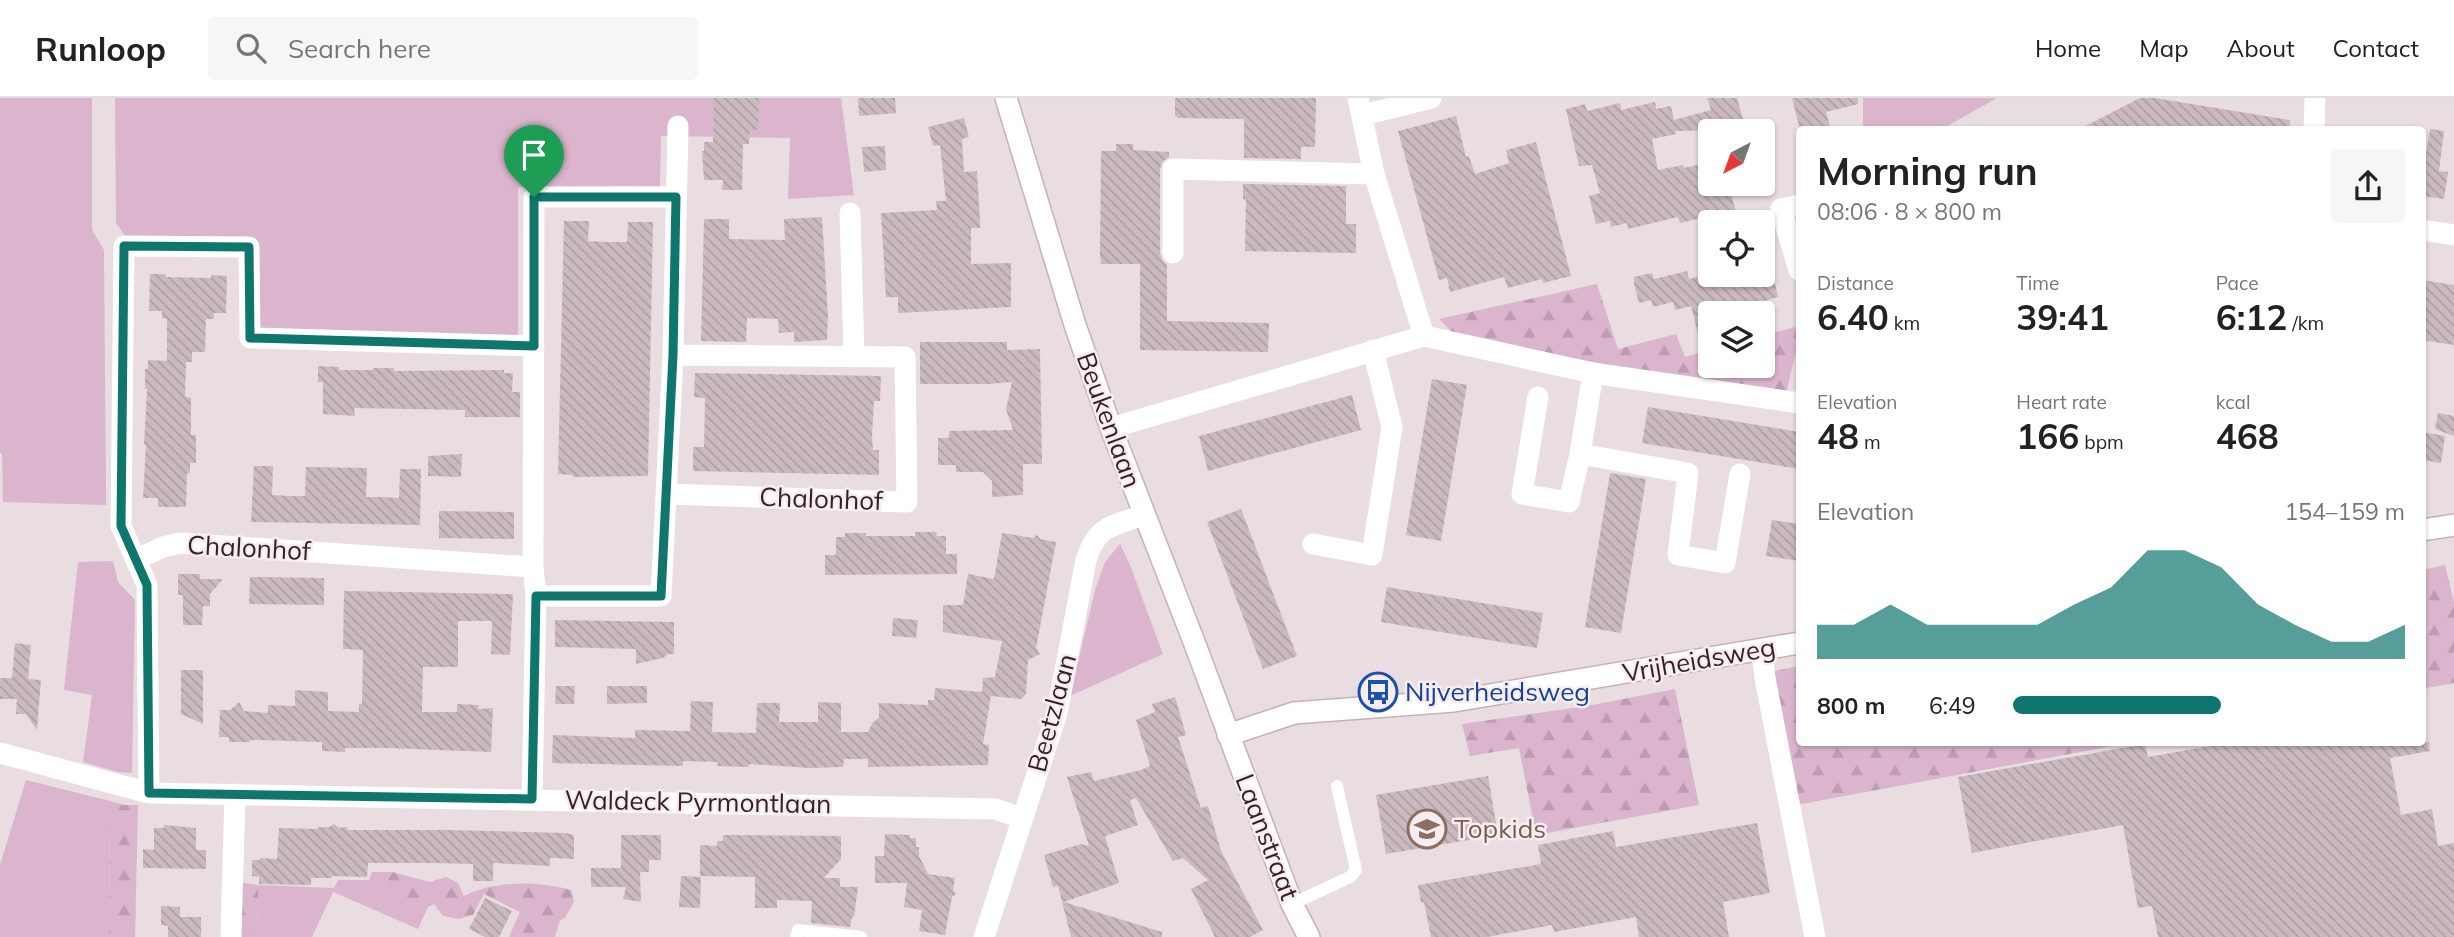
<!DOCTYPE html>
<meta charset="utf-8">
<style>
:root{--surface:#fff;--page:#f6f6f6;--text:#222;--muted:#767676;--line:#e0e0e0;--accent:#0f766e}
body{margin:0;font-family:Mulish,sans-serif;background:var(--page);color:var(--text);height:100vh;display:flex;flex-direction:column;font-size:26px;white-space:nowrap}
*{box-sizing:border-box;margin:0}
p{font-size:23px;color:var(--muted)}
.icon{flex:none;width:38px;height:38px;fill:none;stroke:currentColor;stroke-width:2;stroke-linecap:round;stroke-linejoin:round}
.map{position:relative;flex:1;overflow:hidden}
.sheet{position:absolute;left:1796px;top:28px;width:630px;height:620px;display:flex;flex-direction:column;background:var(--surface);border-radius:7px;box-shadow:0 2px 5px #0004}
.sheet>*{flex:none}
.needle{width:46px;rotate:221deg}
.buttons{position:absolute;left:1698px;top:21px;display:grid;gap:14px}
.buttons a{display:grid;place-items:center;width:77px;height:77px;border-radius:7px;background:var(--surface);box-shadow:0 2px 5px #0004;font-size:35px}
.pin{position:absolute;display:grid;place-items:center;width:60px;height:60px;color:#fff;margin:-72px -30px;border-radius:50% 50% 50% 0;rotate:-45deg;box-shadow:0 0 7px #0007}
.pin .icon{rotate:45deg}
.round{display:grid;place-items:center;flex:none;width:74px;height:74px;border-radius:7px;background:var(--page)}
.overview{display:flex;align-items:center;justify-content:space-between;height:119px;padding:0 21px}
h1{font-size:38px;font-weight:700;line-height:52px}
.figures{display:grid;grid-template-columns:repeat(3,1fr);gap:10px;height:119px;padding:7px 21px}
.figures div{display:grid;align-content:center}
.figures b{font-size:35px;font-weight:700}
.figures small{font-size:19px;font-weight:400}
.figures p{font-size:19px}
.chart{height:196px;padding:14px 21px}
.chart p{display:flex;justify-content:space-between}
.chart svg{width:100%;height:126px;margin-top:7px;fill:var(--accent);opacity:.7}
ul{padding:0 21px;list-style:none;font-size:23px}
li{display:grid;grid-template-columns:112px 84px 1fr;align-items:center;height:52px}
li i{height:18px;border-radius:9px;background:var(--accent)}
header{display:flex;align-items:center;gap:42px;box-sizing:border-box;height:98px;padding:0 35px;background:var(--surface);border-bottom:2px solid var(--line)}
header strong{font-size:33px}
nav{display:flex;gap:38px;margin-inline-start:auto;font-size:24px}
.search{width:490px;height:63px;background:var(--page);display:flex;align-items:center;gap:18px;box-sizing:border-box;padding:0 24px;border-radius:7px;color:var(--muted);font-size:26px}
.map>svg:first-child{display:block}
.green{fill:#dbb5cd}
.forest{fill:url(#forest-firs)}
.building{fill:url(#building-back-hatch)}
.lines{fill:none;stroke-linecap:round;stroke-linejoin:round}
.secondary-casing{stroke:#c9b0b7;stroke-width:24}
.lane{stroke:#fff;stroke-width:12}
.street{stroke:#fff;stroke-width:21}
.secondary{stroke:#fff;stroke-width:21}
.route-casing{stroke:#fff;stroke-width:14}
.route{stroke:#0f766e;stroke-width:9}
.labels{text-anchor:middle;stroke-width:5;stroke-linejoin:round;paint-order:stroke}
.street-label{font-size:26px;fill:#381f24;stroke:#f6edf1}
.transit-label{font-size:26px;fill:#164399;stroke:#f6edf1;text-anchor:start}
.education-label{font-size:26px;fill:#785e54;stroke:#f6edf1;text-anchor:start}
</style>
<header>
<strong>Runloop</strong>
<div class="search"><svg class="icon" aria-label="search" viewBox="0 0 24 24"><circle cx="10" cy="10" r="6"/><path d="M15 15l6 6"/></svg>Search here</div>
<nav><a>Home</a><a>Map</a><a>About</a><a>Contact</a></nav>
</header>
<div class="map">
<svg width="2454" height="839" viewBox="0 0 2454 839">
<defs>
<pattern id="forest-firs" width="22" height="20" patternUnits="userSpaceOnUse" patternTransform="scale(1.75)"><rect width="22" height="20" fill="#dbb5cd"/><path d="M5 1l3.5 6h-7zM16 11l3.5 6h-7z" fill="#bd9bb0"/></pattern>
<pattern id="building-back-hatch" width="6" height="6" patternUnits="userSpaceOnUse" patternTransform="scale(1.75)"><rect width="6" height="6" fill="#cababf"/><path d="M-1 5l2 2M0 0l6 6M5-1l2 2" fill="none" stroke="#ae9fa4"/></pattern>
</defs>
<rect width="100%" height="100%" fill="#e9dde1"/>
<path class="green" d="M0,0H92V132L104,152L106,407L3,404L2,355H0Z
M115,0H841L854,97L788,101L790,40L661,38L660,88L518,89V240L259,230L258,144L126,139L116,125Z
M1863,0H1997L1942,31H1863Z
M1120,446L1130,467L1163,556L1070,598L1095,492L1105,464Z
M113,463L118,484L135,502L132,675L118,674L83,664L92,597L64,592L78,464Z
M26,682L110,703L109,839H0V767Z
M372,774H392L385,786L422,812L428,809L418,831L333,794L312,839H253L258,814V787L334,790L338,782H369Z"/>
<path class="forest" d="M1597,186L1618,251L1676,236L1685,259L1710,252V268H1762V238L1799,228V241L1785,300L1457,239L1439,221Z
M2445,467L2454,504V585L2422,591V472Z
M1799,568V644H2134L1796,707L1769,574Z
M1675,591L1699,707L1536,737L1519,650L1470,658L1462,626L1587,608Z
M110,703L124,707H138L135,839H109Z
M392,774L430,784L446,779L458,785L464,798C495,782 538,783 571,792L574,804L565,820L560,822L555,839H509L520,814L484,796L473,817L459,821L443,818L434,806L422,812L401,804L385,786Z
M238,784L258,787V814L253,839H238Z"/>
<path class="building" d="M714,0H759L758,32H749V46H743L742,92H722L723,82H704L702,53H704V44H713Z
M858,0H895L896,15L859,18Z
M1175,0H1316L1315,49H1301V61L1244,60V21L1178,20L1175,18Z
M1707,0H1737L1746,32L1675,33L1676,36L1652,41L1658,72L1683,67L1684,70L1710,64V92L1715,90L1716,95L1730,91L1737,118L1715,124L1714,117L1680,125L1678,119L1628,131L1627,125L1611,129L1610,123L1596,126L1589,98L1600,95L1592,67L1579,68L1566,11L1585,6L1587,13L1620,5L1621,12L1655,4L1656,11L1671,8L1674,22L1711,12Z
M1792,0H1858V6L1826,14L1831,32H1800Z
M2140,0H2155L2290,22L2289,32H2078Z
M1456,18L1466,59L1469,58L1475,76L1509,65L1506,52L1536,44L1571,178L1543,185L1542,181L1508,190L1504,179L1450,194L1447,180L1439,182L1398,33Z
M964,20L969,39L962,41L964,74L977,73L980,123V130H971V166L1011,165V209L898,215V199H886L881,115L937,112L936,103H946L940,47L933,48L928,29Z
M2430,31L2444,33L2439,73L2448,74L2444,101L2422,98V70H2424Z
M1116,46H1133V52L1169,54V59L1162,64L1160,71V155L1162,162L1167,167V223L1269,225L1268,254L1140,252V166H1101L1100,156L1101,55L1102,53H1116Z
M885,48L886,72L864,74L862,49Z
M1243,86L1346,88V126H1356V155L1245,153L1246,101L1243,102Z
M822,119L828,218L827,242L794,244V234L779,235L778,221L747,220L746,244L701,243L704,121H729V141L785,142L784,121Z
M564,123H589L588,143L608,144H627L628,124H653L648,378L573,379V377L558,376Z
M1687,173L1689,181L1704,177H1773L1778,199L1723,215H1710V259H1704L1691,208L1675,212L1673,204L1653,209L1651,202L1639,205L1634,186V179L1652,175L1654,181Z
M150,176H165L166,179L211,180V177L227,178L226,215H214V221H206L205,254H192V264H186L185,299L191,300V337H196V365H190V375H187L186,409H158V400H143L146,347H144L147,291H145V271H148V262L167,263V221L162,220V213H149Z
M2422,182L2454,187V247L2422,242Z
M920,244H1007V252L1040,251L1042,366H1023V397L992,399V383L983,374H956V367H938V340H949V333L1013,332L1006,311L1012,284L990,286H920Z
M318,268L339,269V272H373V270H394V273L504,272V275H513L512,294H520V319H465V312L354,310L355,318L323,316V284H318Z
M695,275L881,278L880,303H874L872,337L873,352H879V377L693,373V349H704L705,300L694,299Z
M1432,281L1467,287L1441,443L1406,437Z
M1352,297L1361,332L1208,373L1199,338Z
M1648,309L1799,334V371L1642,345Z
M2438,315L2454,318V338L2435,331Z
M2422,334L2445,338L2441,365L2422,362Z
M462,356L461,379L428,378V358Z
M254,368H273L272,397L289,398H305L306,369L367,370L366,399H383L399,400L400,371H421L420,427L251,424Z
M1610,375L1646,381L1621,535L1585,529Z
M1241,411L1297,558L1263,571L1207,424Z
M439,413L514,414V441L439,440Z
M1772,422L1799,426V463L1766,458Z
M915,434H937L936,438H946V456H957V476L825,477V457H836V439H845V435H866V438H915Z
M1002,435L1033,440L1037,437L1040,441L1056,444L1036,550L1040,556L1028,562L1026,596L1021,601L991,598L983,646L989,647L988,667L868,669V661H844L843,669L809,670L749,666V669L717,668L718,664L683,663V668L552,665L553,637L635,640V632L690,633L691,603L713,604L712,634L756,635L757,605H780L779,624H818V604L841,605V634H868L873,624L879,620V605L928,607V602H934L935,590L982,594L983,580L995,579L1002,543L943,534V507H963L968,476L994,481Z
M178,476H200V481H223L210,496V508H203L202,527H183V497H178Z
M250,479L324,480V507L249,506Z
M1387,489L1543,515L1537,550L1381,524Z
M344,493L513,496L510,557L491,556L492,523H458V569H423L422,614H457V606L479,607L478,611L493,610L491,654L386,650H345V654L322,653V644L250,642V644H229V639H219L220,612H230L239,604L244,613L268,615V607L295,608V592L328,594V613L359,614V606H362L363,552L343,551Z
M893,520L918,522L916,540L892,538Z
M555,522L674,524V556H668L663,560L636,566V551L555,549Z
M15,545L31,547L28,581L41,582L37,632L26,616H16L17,601H0V580H12Z
M181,572H203V626L181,616Z
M556,588H575L574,606H555Z
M607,588H647V605L607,606Z
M1175,599L1186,637L1178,639L1201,710L1208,708L1221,753L1263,832L1250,839H1215L1191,791L1208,782L1183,760L1173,763L1136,700L1130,702L1138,727L1105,738L1119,785L1064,804L1162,834V839H1071L1058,788L1053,789L1044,757L1081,746L1089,748L1067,679L1091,674L1094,683L1141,672L1150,668L1136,622L1155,614L1152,606Z
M2233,644H2429L2430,653L2390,660L2401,717L2432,711L2438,748L2454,745V839H2158L2152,808L2138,810L2123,727L1972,755L1958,679L2145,646L2148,659Z
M1488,678L1498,737L1386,756L1376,697Z
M1757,725L1770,795L1723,804L1729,839H1639L1636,819L1554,834L1552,827L1487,839H1431L1424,804L1421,805L1418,787L1541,766L1538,747L1613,733L1616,749Z
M334,726L339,730L347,729V732H445L566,735L574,737V761L550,760V768L493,765V783H473V766L433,765H368L367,779L332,778V780H311V787L259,786V779L252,778V762H260V760L277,761L279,730L318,731V729H329Z
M164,727L196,730V752H206V771L143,770V751L154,752V730H164Z
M885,736L910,737V740H916V749H919V758L928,776L955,780L953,792L956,796L952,799L945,837L919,833L922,812L904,809L907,785H875V758H884Z
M621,737H661V762H649V774H640L641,804L623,801L626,789H591V770H621Z
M723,737L841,738V761L824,780H840V789H858L854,819H852L850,829L811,825L812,803L777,802V810H755V779L700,778V747L717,748V743H723Z
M681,778L701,779L700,810L679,809Z
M485,800L512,813L499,839H485L469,831Z
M161,808L180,809V819H201V839H168V828L161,827Z"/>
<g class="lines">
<defs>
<path id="secondary" d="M1006,0L1075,227L1111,330L1196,549L1292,806L1309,839
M2422,432L2454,427
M1228,637L1294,615L1454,603L1799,545"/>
</defs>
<use href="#secondary" class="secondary-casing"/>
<path class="lane" d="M1292,806L1350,779L1356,772L1337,688
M796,839L798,832L861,839"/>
<path class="street" d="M1358,0L1374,76L1424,238
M1363,17L1431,0
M2314,32L2315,0
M1799,107L1781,111L1799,172
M850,115L854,258
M2422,132L2454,137
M1173,155V71L1374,76
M1538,299L1522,396L1569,404L1580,356L1593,275
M1111,330L1424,238L1593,275L1799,305
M1580,356L1688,375L1678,457L1725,465L1740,376
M666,396L907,404L905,259L673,257
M1313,446L1372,457L1392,329L1373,252
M137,461L163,449L180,445L533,469
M536,498H661L673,257L678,28
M1762,552L1765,580L1815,839
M0,655L149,695L995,711L1022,720
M149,695L147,487L121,428L124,148L249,149L250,240L534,248
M532,701L536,498L533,469L534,99H676
M231,839L235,696
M984,839L1057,615L1086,462C1098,426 1111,429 1143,417"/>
<use href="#secondary" class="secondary"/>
</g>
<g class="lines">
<defs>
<path id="route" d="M534,99H676L673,257L661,498H536L532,701L149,695L147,487L121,428L124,148L249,149L250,240L534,248Z"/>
</defs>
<use href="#route" class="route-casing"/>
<use href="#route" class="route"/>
</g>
<defs>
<symbol id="bus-ring" viewBox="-11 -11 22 22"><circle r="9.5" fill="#f6edf1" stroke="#1a4fb4" stroke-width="1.5"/><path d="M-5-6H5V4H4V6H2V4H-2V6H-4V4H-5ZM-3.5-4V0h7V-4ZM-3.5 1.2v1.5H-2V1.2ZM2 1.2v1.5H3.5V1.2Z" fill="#1a4fb4"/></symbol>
<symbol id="school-ring" viewBox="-11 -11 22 22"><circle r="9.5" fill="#f6edf1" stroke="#8d6e63" stroke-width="1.5"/><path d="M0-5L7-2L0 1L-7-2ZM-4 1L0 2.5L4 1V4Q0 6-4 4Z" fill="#8d6e63"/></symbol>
</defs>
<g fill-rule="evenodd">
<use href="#bus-ring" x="1356" y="572" width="44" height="44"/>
<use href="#school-ring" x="1405" y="709" width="44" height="44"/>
</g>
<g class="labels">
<g class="street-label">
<text transform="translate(1109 322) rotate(70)" y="9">Beukenlaan</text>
<text transform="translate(821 401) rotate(2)" y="9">Chalonhof</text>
<text transform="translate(249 450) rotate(3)" y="9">Chalonhof</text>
<text transform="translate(1699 562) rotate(-10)" y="9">Vrijheidsweg</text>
<text transform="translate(1052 615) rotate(-75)" y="9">Beetzlaan</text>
<text transform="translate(698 704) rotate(1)" y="9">Waldeck Pyrmontlaan</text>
<text transform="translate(1267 739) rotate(69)" y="9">Laanstraat</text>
</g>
<g class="transit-label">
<text x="1405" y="603">Nijverheidsweg</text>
</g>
<g class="education-label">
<text x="1454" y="740">Topkids</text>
</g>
</g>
</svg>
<div class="buttons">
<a><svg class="needle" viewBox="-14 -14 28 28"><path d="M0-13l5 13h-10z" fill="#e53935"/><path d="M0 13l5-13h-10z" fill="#767676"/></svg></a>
<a><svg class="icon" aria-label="locate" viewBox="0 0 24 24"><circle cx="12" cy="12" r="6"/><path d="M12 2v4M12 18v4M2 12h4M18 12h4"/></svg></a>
<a><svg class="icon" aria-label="layers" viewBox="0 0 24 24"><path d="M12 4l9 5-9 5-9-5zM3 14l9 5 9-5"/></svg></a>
</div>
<div class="pin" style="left:534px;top:99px;background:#1e9e55"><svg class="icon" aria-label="arrive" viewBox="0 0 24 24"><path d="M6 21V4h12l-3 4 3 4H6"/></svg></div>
<section class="sheet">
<div class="overview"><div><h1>Morning run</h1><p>08:06 · 8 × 800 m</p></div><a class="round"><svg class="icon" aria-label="share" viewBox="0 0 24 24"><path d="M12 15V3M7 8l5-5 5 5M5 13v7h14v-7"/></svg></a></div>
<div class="figures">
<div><p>Distance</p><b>6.40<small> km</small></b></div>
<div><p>Time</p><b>39:41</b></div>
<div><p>Pace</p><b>6:12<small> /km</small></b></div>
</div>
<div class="figures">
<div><p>Elevation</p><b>48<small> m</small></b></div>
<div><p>Heart rate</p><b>166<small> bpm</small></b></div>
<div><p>kcal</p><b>468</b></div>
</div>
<div class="chart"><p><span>Elevation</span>154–159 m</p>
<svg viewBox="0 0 160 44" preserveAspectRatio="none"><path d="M0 44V32L10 32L20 25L30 32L40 32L50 32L60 32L70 25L80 19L90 6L100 6L110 12L120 25L130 32L140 38L150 38L160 32V44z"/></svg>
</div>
<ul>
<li><b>800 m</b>6:49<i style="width:53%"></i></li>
</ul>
</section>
</div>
